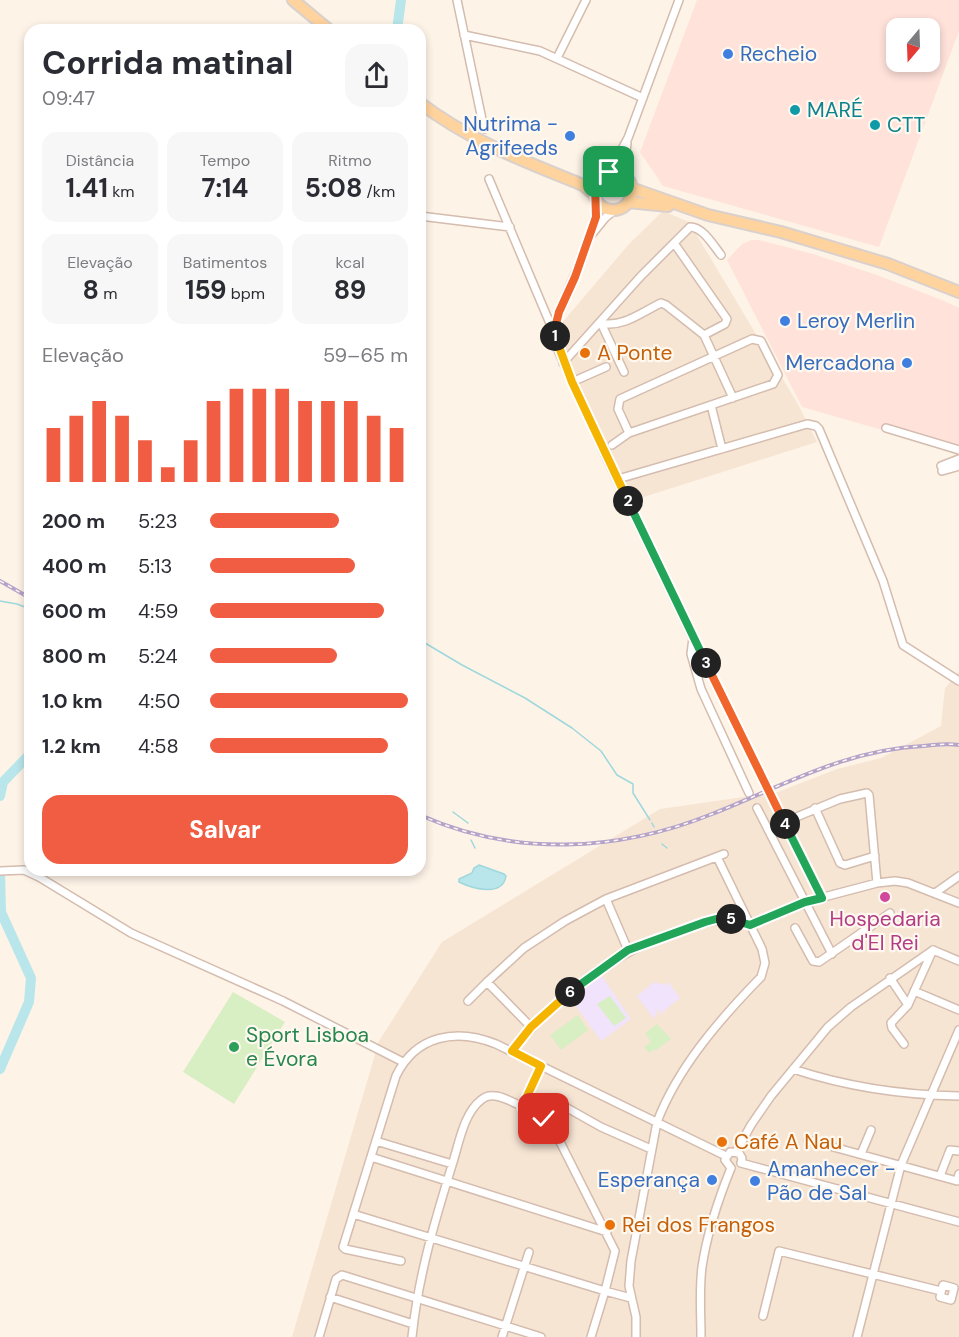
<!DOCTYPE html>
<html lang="pt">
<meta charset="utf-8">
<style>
:root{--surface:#fff;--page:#f7f7f7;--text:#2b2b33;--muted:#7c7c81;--accent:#f15d43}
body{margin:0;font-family:"DM Sans",sans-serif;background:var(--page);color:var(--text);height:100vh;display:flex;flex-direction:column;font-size:22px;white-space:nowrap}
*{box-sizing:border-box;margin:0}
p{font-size:20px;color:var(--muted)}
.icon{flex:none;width:33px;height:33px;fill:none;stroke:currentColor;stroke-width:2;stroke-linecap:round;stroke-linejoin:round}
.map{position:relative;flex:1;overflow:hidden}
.sheet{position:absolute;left:24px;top:24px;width:402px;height:852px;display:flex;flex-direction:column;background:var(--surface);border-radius:18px;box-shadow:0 3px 9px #0003}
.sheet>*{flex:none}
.needle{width:39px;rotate:199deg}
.buttons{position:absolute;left:886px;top:18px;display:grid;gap:12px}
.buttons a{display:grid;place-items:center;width:54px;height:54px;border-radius:12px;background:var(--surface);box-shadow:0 3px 9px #0003;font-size:30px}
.pin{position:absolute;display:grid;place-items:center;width:51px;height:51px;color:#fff;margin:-26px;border-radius:12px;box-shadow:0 3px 9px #0006}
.km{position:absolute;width:30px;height:30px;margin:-15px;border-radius:50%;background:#222;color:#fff;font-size:16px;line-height:30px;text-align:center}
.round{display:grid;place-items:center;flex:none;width:63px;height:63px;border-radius:18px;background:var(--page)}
.headline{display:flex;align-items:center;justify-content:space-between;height:102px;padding:0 18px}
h1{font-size:33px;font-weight:700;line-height:45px}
.figures{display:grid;grid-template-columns:repeat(3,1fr);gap:9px;height:102px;padding:6px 18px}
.figures div{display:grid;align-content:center;border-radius:15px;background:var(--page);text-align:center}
.figures b{font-size:26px;font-weight:700}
.figures small{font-size:16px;font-weight:400}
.figures p{font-size:16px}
.chart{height:168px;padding:12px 18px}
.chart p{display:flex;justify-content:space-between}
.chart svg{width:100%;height:108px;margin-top:6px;stroke:var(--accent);stroke-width:6}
.cta{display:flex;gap:12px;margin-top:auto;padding:12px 18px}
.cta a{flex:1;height:69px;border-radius:18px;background:var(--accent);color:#fff;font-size:24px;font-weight:700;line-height:69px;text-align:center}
ul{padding:0 18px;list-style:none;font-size:20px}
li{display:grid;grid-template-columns:96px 72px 1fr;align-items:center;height:45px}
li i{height:15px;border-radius:8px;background:var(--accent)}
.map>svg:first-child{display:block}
.residential{fill:#f7e5d4}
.commercial{fill:#ffe2da;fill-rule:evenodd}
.education{fill:#f0e3fb}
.green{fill:#d8eec3}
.water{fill:#b9e6ea;stroke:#9ed8dd;stroke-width:1.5}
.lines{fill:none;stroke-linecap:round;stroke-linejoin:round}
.stream{stroke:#9ed8dd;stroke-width:1.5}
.river{stroke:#b9e6ea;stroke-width:10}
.street-casing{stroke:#d4bcae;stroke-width:10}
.primary-casing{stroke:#dad0cc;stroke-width:14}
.street{stroke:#fff;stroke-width:7}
.primary{stroke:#ffd39d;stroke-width:10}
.rail-casing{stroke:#b5a3ca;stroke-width:4}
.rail{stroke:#fff8ef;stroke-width:1.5;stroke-dasharray:4.5;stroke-linecap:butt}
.split-1-casing{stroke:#fff;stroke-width:12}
.split-2-casing{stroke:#fff;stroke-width:12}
.split-3-casing{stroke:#fff;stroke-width:12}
.split-4-casing{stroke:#fff;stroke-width:12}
.split-5-casing{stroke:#fff;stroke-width:12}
.split-6-casing{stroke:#fff;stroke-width:12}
.split-7-casing{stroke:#fff;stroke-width:12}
.split-1{stroke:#f0652b;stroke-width:8}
.split-2{stroke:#f5b400;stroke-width:8}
.split-3{stroke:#22a559;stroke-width:8}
.split-4{stroke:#f0652b;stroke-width:8}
.split-5{stroke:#22a559;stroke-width:8}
.split-6{stroke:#22a559;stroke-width:8}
.split-7{stroke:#f5b400;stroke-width:8}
.shop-dot{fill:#3f7fe0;stroke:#fff8ef;stroke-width:2}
.culture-dot{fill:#0f9aa8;stroke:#fff8ef;stroke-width:2}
.food-dot{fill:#e8710a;stroke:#fff8ef;stroke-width:2}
.hotel-dot{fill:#d1479c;stroke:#fff8ef;stroke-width:2}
.leisure-dot{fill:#2e9e5b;stroke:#fff8ef;stroke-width:2}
.labels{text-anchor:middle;stroke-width:4.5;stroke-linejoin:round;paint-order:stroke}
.shop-label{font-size:21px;fill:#366cbe;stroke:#fff8ef;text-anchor:start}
.culture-label{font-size:21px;fill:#0d838f;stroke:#fff8ef;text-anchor:start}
.food-label{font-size:21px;fill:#c56008;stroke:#fff8ef;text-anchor:start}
.hotel-label{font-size:21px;fill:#b23c85;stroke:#fff8ef}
.leisure-label{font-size:21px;fill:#27864d;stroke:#fff8ef;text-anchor:start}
</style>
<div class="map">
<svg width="959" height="1337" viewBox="0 0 959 1337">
<rect width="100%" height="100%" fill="#fef3e7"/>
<path class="residential" d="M663,211L689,222L799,406L817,442L625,503L551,348L561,324L629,244Z
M959,672V1337H292L379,1041L442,942L660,809L778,792L837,769L881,758L941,726L945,688Z"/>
<path class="commercial" d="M697,0H959V31L879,247L663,186L640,152ZM897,28H930V62H897Z
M751,240H759L813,254L877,275L942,300L959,308V452L802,407L727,260L742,244Z"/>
<path class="education" d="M602,976L631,1019L601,1041L571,999Z
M654,982L665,985L668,982L680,998L658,1016L660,1010L658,1009L654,1019L637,996Z"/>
<path class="green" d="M233,992L285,1022L234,1104L183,1072Z
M610,996L626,1018L614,1026L597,1004Z
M578,1015L588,1030L561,1050L550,1035Z
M657,1024L671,1039L655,1051L654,1049L649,1053L644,1047L651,1042L645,1033Z"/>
<path class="water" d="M479,865L504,874L506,876C503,897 473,889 459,882V879L472,873L474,868Z"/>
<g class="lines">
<path class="stream" d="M0,601L17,604L30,609
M420,640L462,665L525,698L572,728L601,751L617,775L633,784V793L650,820
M453,812L468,823
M652,823L654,827
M471,840L475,848
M662,844L667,848"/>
<path class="river" d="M397,30L401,0
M0,796L3,782L30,754
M0,871L1,912L31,978L29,1002L0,1069"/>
<defs>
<path id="street" d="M457,0L484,129
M464,35L540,51L643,98
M557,58L586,0
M609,173L628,138L679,0
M623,176L627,143
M489,179L554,333
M597,201C594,244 569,280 556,321L555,335L559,352L607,459L693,638L822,898
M420,216L510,227
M592,234L605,218L616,209
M674,243L727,319L725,324L704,335
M601,323C623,328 642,312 661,303L666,305L704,335L733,398
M601,323L624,372
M563,363L641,276L690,227C703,227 713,245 721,255
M572,382L606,367
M711,405L722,449
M886,428L959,450
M612,445L629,433L773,384L778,375L761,341L752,339L620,399L618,409L629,433
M941,466L959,459
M942,471L959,466
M618,479L807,424L816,426L819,429L883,581L903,645L959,681
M693,638L691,654L701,689L749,793
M757,808L832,954
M815,808L840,863L845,865L875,856
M794,818L840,799L867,793L869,795L877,883
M0,871L24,870L39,877L131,933L283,1001L403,1062
M935,893L959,876
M606,899L628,950
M750,925L805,902L877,883L895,881L908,883L959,903
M795,928L813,961L819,962L890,913
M933,950L959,961
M890,978L908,1005
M914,991L959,1010
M468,1001L487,982
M531,1027L487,982L524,948L565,921L606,899L724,854
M904,1044L892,1028L891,1023L908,1005L932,952
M512,1051C555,997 612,953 678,931C706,922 721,915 750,924
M793,1069C847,1087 903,1095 959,1096
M553,1100L601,1127L651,1149
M522,1107L541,1066
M808,1140L957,1181L959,1174
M376,1141L452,1164
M736,1152L751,1125L771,1096L828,1027L851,1007L933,950
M861,1154L871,1130
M371,1157L607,1232
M741,1163L959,1222
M731,1168L725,1160L730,1152L739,1153L742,1158L741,1163
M940,1176L950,1150L959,1151
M353,1214L605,1291L591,1337
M401,1261L345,1249L343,1247L396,1076C416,1035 456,1028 496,1044L726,1156
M943,1285L954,1288L951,1300L940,1297Z
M330,1297L413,1324
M763,1316L779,1251L941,1291
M319,1337L336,1279L342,1275L541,1337
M412,1337C418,1277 435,1220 453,1162C459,1143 464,1113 481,1100C492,1090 508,1100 519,1105C531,1111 546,1118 553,1128L615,1251L605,1291L631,1298
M502,1337L529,1252
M636,1337V1317L629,1286L631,1261L657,1122C678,1067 720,1019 761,977L765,963L762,949L717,857
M701,1337C701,1314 699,1290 702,1267C707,1233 718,1200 731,1168
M857,1337L901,1165L959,1030"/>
<path id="primary" d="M293,0L329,30
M420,103C472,142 524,161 583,185L594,194
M594 191a19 19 0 1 1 38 0a19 19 0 1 1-38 0Z
M631,188L708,215L781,232L888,264L959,292
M628,202L668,206"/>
</defs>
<use href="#street" class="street-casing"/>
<use href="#primary" class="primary-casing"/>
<use href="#street" class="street"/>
<use href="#primary" class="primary"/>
<defs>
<path id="rail" d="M0,581L30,598
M420,815C514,857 618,852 712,814C783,786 844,750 923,746C935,745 947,743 959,745"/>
</defs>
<use href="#rail" class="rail-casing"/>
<use href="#rail" class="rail"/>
</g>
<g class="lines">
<defs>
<path id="split-1" d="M555,336V328L559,312L575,277L596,217L595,184L601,177L609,172"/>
<path id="split-2" d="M555,336L572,382L628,501"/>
<path id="split-3" d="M628,501L706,663"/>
<path id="split-4" d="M706,663L785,824"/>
<path id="split-5" d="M731,919L750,925L805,902L822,898L785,824"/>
<path id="split-6" d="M570,992L628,950L705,922L716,919H731"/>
<path id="split-7" d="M544,1119L522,1107L541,1066L512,1051L531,1027L570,992"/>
</defs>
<use href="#split-1" class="split-1-casing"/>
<use href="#split-2" class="split-2-casing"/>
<use href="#split-3" class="split-3-casing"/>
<use href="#split-4" class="split-4-casing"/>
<use href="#split-5" class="split-5-casing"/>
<use href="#split-6" class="split-6-casing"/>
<use href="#split-7" class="split-7-casing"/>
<use href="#split-1" class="split-1"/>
<use href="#split-2" class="split-2"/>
<use href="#split-3" class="split-3"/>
<use href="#split-4" class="split-4"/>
<use href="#split-5" class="split-5"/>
<use href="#split-6" class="split-6"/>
<use href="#split-7" class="split-7"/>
</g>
<g class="shop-dot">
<circle cx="728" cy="54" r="6"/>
<circle cx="570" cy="136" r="6"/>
<circle cx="785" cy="321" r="6"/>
<circle cx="907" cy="363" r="6"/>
<circle cx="712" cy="1180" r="6"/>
<circle cx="755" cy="1181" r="6"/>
</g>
<g class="culture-dot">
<circle cx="795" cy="110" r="6"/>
<circle cx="875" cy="125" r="6"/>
</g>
<g class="food-dot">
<circle cx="585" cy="353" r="6"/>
<circle cx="722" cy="1142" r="6"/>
<circle cx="610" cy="1225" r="6"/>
</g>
<circle class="hotel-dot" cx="885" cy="897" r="6"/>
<circle class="leisure-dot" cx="234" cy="1047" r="6"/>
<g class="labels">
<g class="shop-label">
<text x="740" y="61">Recheio</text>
<text x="558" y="131" text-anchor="end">Nutrima -<tspan x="558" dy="24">Agrifeeds</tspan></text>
<text x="797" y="328">Leroy Merlin</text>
<text x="895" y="370" text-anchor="end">Mercadona</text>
<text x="767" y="1176">Amanhecer -<tspan x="767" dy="24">Pão de Sal</tspan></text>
<text x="700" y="1187" text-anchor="end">Esperança</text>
</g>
<g class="culture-label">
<text x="807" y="117">MARÉ</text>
<text x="887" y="132">CTT</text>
</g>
<g class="food-label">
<text x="597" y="360">A Ponte</text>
<text x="734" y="1149">Café A Nau</text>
<text x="622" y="1232">Rei dos Frangos</text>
</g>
<g class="hotel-label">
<text x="885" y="926">Hospedaria<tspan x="885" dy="24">d'El Rei</tspan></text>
</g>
<g class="leisure-label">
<text x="246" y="1042">Sport Lisboa<tspan x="246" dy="24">e Évora</tspan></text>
</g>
</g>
</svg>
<div class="buttons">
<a><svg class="needle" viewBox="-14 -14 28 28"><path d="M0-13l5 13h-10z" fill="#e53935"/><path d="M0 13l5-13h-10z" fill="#7c7c81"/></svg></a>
</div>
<div class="pin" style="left:609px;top:172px;background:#1e9e55"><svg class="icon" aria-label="arrive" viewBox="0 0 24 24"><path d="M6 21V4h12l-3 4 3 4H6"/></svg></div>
<div class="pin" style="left:544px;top:1119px;background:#d93025"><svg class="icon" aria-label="check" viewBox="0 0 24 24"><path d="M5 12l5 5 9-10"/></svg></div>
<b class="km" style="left:555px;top:336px">1</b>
<b class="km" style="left:628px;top:501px">2</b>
<b class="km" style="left:706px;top:663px">3</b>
<b class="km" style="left:785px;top:824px">4</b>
<b class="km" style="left:731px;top:919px">5</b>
<b class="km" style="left:570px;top:992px">6</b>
<section class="sheet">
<div class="headline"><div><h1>Corrida matinal</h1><p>09:47</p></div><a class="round"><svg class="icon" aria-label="share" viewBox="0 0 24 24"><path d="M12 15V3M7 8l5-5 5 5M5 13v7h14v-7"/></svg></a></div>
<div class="figures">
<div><p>Distância</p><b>1.41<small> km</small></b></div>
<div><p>Tempo</p><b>7:14</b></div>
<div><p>Ritmo</p><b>5:08<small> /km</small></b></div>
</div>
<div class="figures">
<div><p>Elevação</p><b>8<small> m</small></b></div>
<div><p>Batimentos</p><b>159<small> bpm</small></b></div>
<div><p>kcal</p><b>89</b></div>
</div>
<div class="chart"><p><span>Elevação</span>59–65 m</p>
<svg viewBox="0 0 160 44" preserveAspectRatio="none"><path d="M5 44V22M15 44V17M25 44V11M35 44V17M45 44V27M55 44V38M65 44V27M75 44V11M85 44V6M95 44V6M105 44V6M115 44V11M125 44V11M135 44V11M145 44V17M155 44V22"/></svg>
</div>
<ul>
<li><b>200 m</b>5:23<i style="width:65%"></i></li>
<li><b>400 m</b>5:13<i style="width:73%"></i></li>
<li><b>600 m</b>4:59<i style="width:88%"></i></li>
<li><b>800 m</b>5:24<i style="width:64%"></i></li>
<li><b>1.0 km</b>4:50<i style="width:100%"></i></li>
<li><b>1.2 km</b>4:58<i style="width:90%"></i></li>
</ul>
<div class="cta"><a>Salvar</a></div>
</section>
</div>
